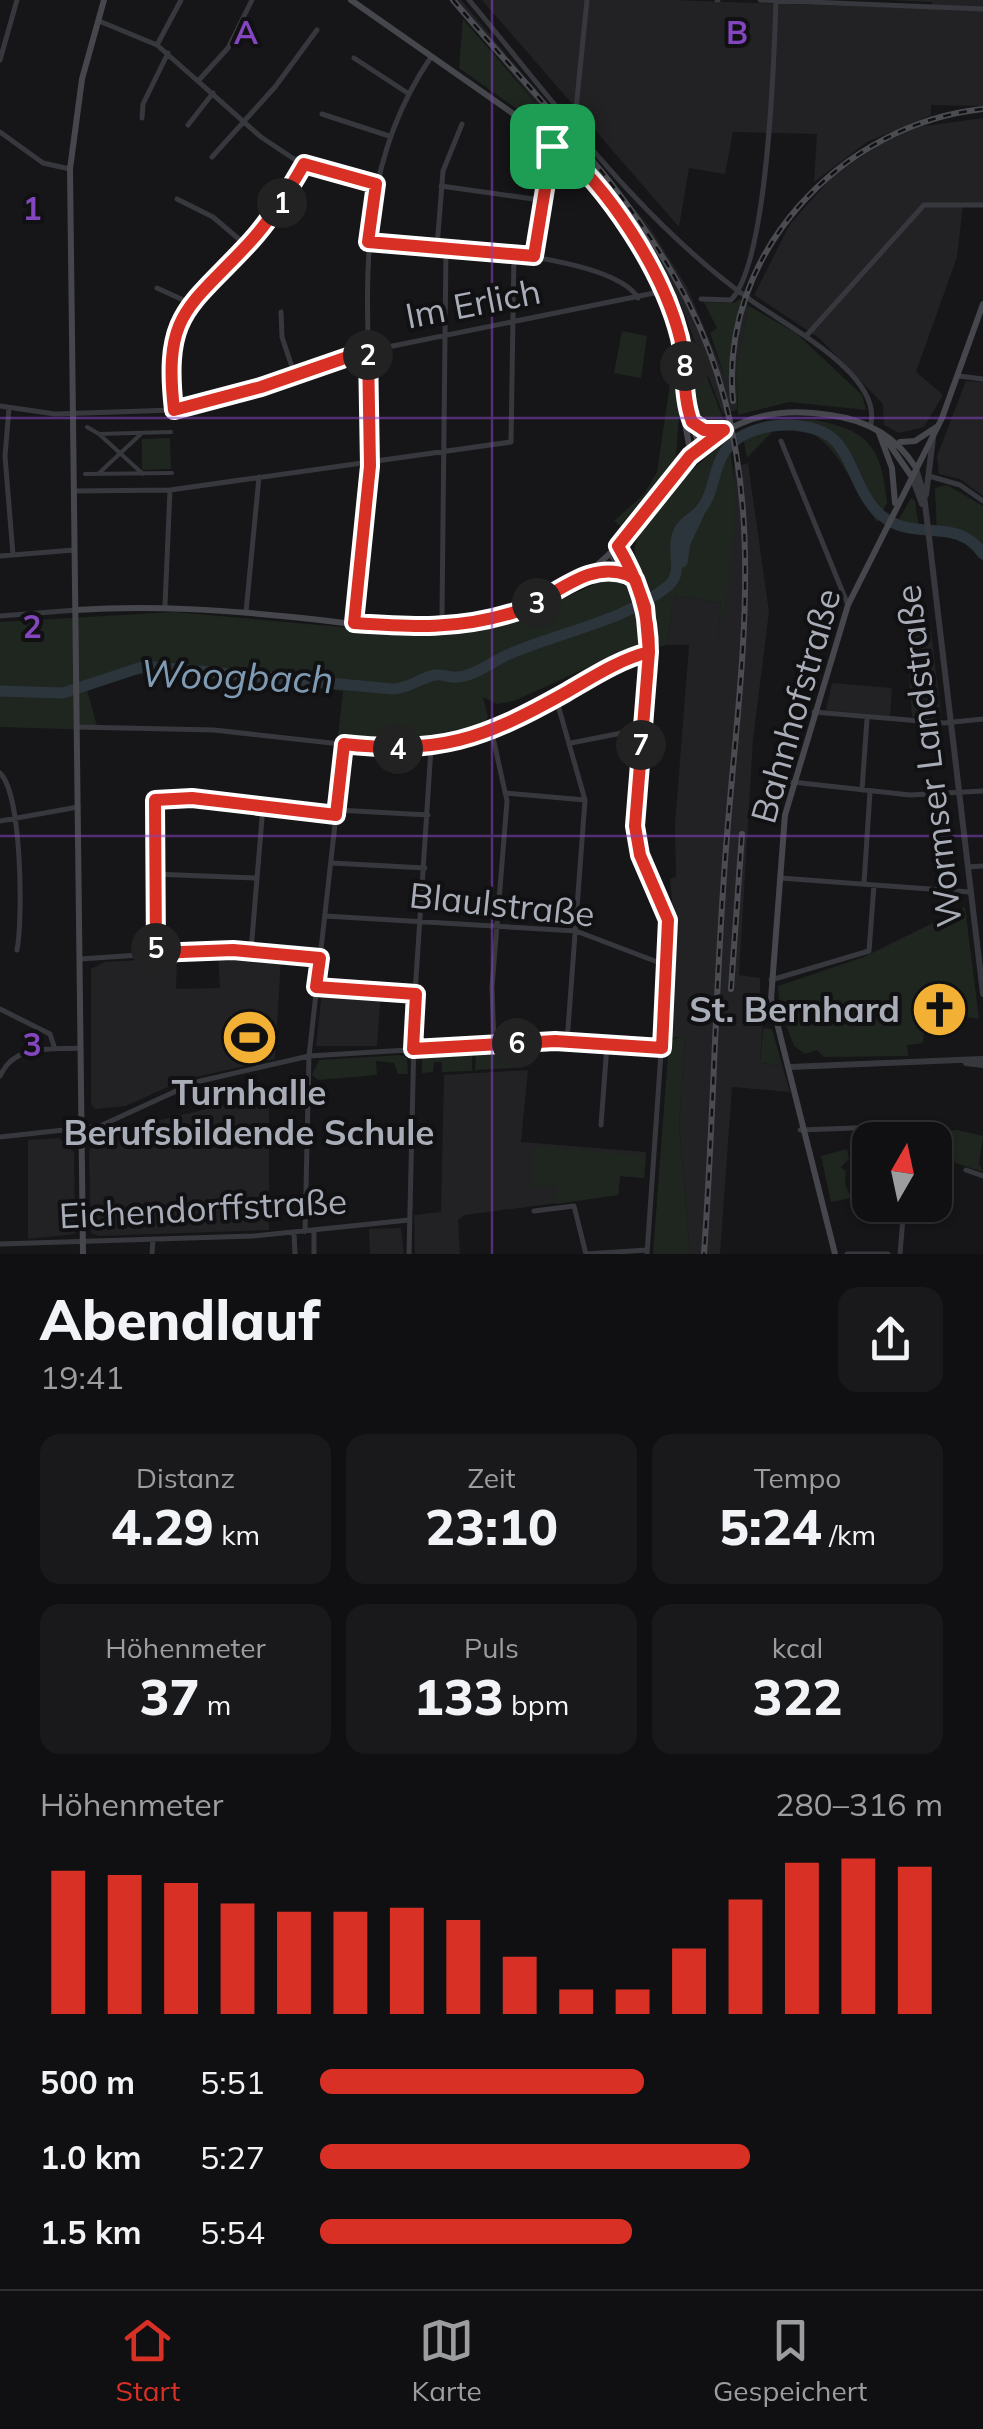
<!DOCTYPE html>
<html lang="de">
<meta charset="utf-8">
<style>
:root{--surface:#101012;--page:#19191b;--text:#f1f3f6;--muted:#9c9d9f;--line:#303032;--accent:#d93025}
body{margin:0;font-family:Mulish,sans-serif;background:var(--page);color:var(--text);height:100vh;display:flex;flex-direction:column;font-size:38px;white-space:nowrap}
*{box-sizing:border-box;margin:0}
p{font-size:32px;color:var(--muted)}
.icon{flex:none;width:55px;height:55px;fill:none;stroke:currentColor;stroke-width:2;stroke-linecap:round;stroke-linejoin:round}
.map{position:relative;height:1254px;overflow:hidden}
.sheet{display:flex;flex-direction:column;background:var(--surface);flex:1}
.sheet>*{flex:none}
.needle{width:65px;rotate:9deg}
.buttons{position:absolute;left:852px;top:1122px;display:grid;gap:20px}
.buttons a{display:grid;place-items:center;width:100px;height:100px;border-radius:20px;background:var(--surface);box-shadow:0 2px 8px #0004,0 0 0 2px var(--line);font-size:50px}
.pin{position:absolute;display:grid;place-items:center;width:85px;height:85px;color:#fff;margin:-42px;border-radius:20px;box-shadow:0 5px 15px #0006}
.km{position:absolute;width:50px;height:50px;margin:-25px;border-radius:50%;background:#222;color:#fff;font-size:28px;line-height:50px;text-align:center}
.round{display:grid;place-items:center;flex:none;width:105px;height:105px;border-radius:20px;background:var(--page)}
.overview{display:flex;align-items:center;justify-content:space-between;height:170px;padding:0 40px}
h1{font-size:55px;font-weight:800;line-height:75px}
.metrics{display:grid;grid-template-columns:repeat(3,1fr);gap:15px;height:170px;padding:10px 40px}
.metrics div{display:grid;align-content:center;border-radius:20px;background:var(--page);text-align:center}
.metrics b{font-size:50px;font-weight:800}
.metrics small{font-size:28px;font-weight:400}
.metrics p{font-size:28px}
.chart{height:280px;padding:20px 40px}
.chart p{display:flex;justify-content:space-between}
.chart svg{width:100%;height:180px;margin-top:10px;stroke:var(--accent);stroke-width:6}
ul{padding:0 40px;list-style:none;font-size:32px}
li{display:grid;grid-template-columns:160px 120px 1fr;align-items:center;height:75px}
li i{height:25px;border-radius:12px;background:var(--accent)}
.menu{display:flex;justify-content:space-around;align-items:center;height:140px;border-top:2px solid var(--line);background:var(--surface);font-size:28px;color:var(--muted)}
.menu a{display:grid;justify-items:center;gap:5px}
.menu .on{color:var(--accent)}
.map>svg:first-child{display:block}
.built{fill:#222225}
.green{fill:#1e261f}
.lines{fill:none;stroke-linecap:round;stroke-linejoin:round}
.river{stroke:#2c353c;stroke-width:11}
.pedestrian{stroke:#37383d;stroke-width:4}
.minor{stroke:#37383d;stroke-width:5}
.tertiary{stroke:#37383d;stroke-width:6}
.secondary{stroke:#45474d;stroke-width:6}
.rail-casing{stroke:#4a4c52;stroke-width:6}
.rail{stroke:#111113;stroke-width:2.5;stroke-dasharray:8;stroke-linecap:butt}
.route-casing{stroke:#fff;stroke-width:20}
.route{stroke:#d93025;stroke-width:12}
.grid{fill:none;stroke:#8446be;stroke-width:2.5;stroke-opacity:0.55}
.labels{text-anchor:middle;stroke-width:8;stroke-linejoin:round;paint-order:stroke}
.street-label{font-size:35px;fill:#a8adb8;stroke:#111113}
.poi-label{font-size:35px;font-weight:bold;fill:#a8adb8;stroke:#111113;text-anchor:end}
.water-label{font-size:38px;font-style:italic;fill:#7f9bb3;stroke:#111113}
.grid-label{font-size:32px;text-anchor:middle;font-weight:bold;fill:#8446be;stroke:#111113;stroke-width:8;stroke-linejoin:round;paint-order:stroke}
</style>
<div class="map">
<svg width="983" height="1254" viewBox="0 0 983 1254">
<rect width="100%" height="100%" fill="#161618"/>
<path class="built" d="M450,0H461L649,226L687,287L726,379L743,301L749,306L737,366V410L723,414L678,298L631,223L634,220Z
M482,0H674L933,9L932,2L888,0H983V106L931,105V115L867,142L814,182L817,134L733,132L725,174L689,168L679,227Z
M983,118V205H963L957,257L916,372L943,395L924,427L899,433L884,425L883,404L819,338L754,295L790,224L833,176L879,145L918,127Z
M966,381L983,382V496L960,479L939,474L937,456Z
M748,463L769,612L753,739L739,975L760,978V996L764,997L760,1063L782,1065L790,1092L732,1087L720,1254H690L679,1125L685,1036L671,1038L676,942L670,879L676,877L675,825L689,645H666L675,595L721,603L717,644L729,569L734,467Z
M931,631L941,713L934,719L912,717L906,634Z
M832,683L892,688L890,716L826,710Z
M218,956L281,958L275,1059L183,1080L126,1106L95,1109L91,1104V969L105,962L177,958L176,989L220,988Z
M322,991L381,993L377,1046H316Z
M528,1070L521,1142L646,1152L644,1178L620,1176L618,1195L465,1215L458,1220L460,1254H415L414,1215L441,1212L444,1075Z
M269,1094V1230L99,1236L91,1233L89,1151L102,1134Z
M59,1138L74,1152L75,1234L28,1239V1140Z
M401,1228L404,1254H370L369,1229Z"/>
<path class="green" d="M463,19L579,153L459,68Z
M740,299L743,301L727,383L710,333L717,328L704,302L734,303Z
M749,306L796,333L862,395L866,410L789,402L738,415L737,366Z
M622,331L647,336L641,378L614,373Z
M691,336L724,421L704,420L695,413Z
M676,343L680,396L676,459L620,526L614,521L644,494L657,472Z
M813,420C868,429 882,447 887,503L877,522C850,487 832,415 774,430L747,458L742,431L780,421Z
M170,438L171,469L142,470V439Z
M728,440C742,505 730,580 717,645L721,603L675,595L666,645L632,654L628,649L514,701L497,704L483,697L488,718C456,753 380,741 338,736L343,691L152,673L125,676L87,690L98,730L0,727V622L174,612L442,636L523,618L607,578L624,582L631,589L644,578C640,569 634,558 635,547C640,516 703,458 728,440Z
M947,485L983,506V561L968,540L937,535L935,488Z
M911,498L915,501L919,528L897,523Z
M965,907L979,1019L960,1016L959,998L928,1001L918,1012L924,1017L923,1043L907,1045L908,1056L824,1057L817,1050L805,1054L794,1046L785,1022L791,1009L779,999L778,986L864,957Z
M763,1028L772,1029L782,1065L760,1063Z
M685,1035L679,1126L690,1254H653L669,1041Z
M516,1048L513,1068L475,1070L476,1050Z
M472,1050V1071L442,1072V1062H434L433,1072L422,1073V1054Z
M400,1055L407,1057L408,1074H398L394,1063L376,1061L377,1075L318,1080L312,1075L319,1060Z
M957,1130L983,1136L979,1163L983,1172L946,1160L948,1131Z
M534,1146L646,1156L644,1178L620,1176L618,1195L556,1204L557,1187L531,1186Z
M847,1149L849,1159L841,1167L846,1171L845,1184L850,1195L870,1194L831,1202L821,1156Z"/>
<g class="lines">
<path class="river" d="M682,562L685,543L699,513
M0,691L63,693L145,666L393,689C411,688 419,678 435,675C443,674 451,678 458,677C474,676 492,662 507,655C558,632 624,622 668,586C684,572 672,554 677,536C682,520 693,520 701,509C714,494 713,469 724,453C743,422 800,418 828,435C853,451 855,494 882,516C916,543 956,515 983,554"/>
<path class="pedestrian" d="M87,427L99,434L171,432
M99,434L143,474
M85,474L172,473
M98,474L142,433"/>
<path class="minor" d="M469,0C557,105 639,221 752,301C786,326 886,376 870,427
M717,0H718
M760,0L983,9
M99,21L157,45L261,137L294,159L375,184
M157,45L181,0
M354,58L406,92
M0,60L17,0
M199,80L228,48L252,0
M322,114L389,136
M142,118L143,104L168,53
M570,120L576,109L587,0
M188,125L213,93
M0,132L43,163L70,169
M212,157L275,87L317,30
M441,186L541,200
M177,199L213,217L247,246
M368,242C420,245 611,252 638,298
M437,247L443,171L462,124
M534,256L547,162L555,143
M157,288L190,303
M701,299L731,300C768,262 774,60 776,1
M281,312L282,337L295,376
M807,335L924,205H983
M959,376L983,379
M0,406L55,414L174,410L224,399L368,351L664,291
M9,408L5,456L13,555
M174,410C163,312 190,307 250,242C272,218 288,192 304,164
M781,441L848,605
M929,476L960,485L983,501
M74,491L170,490L511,442L514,254
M618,546L642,596L649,634L636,840L663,901L669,937L647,1254
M609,554L627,574
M0,556L74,550
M590,573L611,570L632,577
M165,605L170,490
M246,612L259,477
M442,614L446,247
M0,616L76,610
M353,623C357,567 370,511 370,456C372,313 345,183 431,57
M556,698L585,800L567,1042
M814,712L944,723L983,719
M78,727L214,730L377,748H431L492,733L604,672L649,653
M492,733L507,801L492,987L494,1044
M571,743L642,729
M0,773C22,793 23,920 17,950
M792,782L910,795L983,791
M862,790L867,719
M505,793L585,800
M337,810L428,815
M0,821L78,807
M331,863L425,868
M968,867L983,866
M153,874L255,878
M780,878L970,892
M864,883L870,792
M325,916L576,931L668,966
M251,951L263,806
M156,953L153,808L158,798L336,815
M80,959L214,950L320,958
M771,980L869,951L874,885
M316,987L415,994
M0,1009L50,1034L55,1049
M0,1076C15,1043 51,1050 81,1048
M601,1125L607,1045
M800,1130L908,1126L910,1140
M0,1137L100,1126L196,1082L309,1056L555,1041L663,1048
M966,1170L983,1176
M534,1211L574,1206L586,1254
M305,1232L309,1056L344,744
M294,1233L295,1254
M0,1244L253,1236L409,1220
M152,1254L153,1239
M314,1254V1232
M409,1254L415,994L431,748
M586,1254L647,1250
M847,1254H888
M900,1254L904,1205"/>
<path class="tertiary" d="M916,469L924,495L983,994
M912,477L922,504
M926,495L933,438
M966,1063L983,1065
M790,1067L982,1059"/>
<path class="secondary" d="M351,0L555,143L596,183L672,311L685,368V423L691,456
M687,410L700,447
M693,423L705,430H723
M879,433L892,468L895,503
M887,441L912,477
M900,442L915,441L938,426
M76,610C153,605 225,610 302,618C355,623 415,636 468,625C516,615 559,596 597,565C680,496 697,394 830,415C867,420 896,436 916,468
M83,1254L70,169L82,79L104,0
M835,1254L771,999L785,815L848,605L942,418L983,304"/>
<defs>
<path id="rail" d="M453,0C534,96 632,190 689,304C780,486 736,683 724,876C715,1002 713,1128 704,1254
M733,401C719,254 841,124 983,109
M731,989L742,834"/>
</defs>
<use href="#rail" class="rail-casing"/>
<use href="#rail" class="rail"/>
</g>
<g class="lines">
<defs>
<path id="route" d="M552,146L534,256L368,242L376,184L304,164C288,192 272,218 250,242C189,308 163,312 174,410L261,387L368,350L370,466L354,623C411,627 459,630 515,612C553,600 586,559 628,575L635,579L645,607L649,652C620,659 591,678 565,693C483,739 439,755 344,744L336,815L192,798L155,800L156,953L233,950L320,958L316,987L416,994L413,1049L555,1041L662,1048L668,920L640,855L635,826L649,652C649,613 638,580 618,546L690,456L724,430H704L692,422C682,396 686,365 680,338C663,270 608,187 555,143L552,146"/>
</defs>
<use href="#route" class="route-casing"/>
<use href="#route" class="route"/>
</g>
<path class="grid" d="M492,0V1254M0,418H983M0,836H983"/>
<defs>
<symbol id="church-disc" viewBox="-11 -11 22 22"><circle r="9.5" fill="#f2b134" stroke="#111113"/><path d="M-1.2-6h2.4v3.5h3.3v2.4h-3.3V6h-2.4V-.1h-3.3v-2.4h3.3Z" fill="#111"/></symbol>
<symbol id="stadium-disc" viewBox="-11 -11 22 22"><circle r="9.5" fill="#f2b134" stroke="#111113"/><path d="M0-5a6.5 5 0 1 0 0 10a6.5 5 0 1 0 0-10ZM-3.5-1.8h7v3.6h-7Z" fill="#111"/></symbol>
</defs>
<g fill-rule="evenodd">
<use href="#church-disc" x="908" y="978" width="63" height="63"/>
<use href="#stadium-disc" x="218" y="1006" width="63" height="63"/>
</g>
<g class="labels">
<g class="street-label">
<text transform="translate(473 304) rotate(-11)" y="12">Im Erlich</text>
<text transform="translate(796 706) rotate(-74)" y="12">Bahnhofstraße</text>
<text transform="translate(929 756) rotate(-97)" y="12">Wormser Landstraße</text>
<text transform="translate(502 905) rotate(6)" y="12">Blaulstraße</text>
<text transform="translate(203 1209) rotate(-3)" y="12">Eichendorffstraße</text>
</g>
<g class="poi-label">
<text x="900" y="1022">St. Bernhard</text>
<text x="249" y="1105" text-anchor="middle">Turnhalle<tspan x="249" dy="40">Berufsbildende Schule</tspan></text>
</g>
<g class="water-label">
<text transform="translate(237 677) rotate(2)" y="13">Woogbach</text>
</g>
</g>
<g class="grid-label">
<text x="246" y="44">A</text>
<text x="737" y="44">B</text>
<text x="32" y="220">1</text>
<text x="32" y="638">2</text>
<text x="32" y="1056">3</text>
</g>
</svg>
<div class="buttons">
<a><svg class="needle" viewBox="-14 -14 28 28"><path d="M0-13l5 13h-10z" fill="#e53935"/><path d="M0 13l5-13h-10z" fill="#9c9d9f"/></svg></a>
</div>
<div class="pin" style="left:552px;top:146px;background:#1e9e55"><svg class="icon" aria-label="arrive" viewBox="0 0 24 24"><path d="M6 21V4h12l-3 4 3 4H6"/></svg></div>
<b class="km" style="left:282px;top:203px">1</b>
<b class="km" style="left:368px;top:355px">2</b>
<b class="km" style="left:537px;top:603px">3</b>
<b class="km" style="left:398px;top:749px">4</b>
<b class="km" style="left:156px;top:948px">5</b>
<b class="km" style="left:517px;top:1043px">6</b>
<b class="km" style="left:641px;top:745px">7</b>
<b class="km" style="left:685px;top:366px">8</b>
</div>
<section class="sheet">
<div class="overview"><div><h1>Abendlauf</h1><p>19:41</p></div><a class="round"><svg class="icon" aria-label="share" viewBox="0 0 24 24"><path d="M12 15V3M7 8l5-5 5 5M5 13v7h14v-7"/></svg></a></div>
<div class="metrics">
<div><p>Distanz</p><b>4.29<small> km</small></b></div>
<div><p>Zeit</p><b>23:10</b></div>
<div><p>Tempo</p><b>5:24<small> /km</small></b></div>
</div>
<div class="metrics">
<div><p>Höhenmeter</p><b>37<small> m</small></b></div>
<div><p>Puls</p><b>133<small> bpm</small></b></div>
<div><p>kcal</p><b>322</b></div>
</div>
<div class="chart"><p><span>Höhenmeter</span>280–316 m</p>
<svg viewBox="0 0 160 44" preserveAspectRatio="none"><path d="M5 44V9M15 44V10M25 44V12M35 44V17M45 44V19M55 44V19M65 44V18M75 44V21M85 44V30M95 44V38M105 44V38M115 44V28M125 44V16M135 44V7M145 44V6M155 44V8"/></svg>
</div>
<ul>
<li><b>500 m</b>5:51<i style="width:52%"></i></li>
<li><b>1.0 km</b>5:27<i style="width:69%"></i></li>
<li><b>1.5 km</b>5:54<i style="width:50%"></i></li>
</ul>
</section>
<nav class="menu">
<a class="on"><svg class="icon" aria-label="home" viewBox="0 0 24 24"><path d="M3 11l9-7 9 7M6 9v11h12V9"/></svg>Start</a>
<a><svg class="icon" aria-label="map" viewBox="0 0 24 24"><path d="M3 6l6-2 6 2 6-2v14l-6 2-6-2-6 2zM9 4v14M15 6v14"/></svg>Karte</a>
<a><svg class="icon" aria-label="saved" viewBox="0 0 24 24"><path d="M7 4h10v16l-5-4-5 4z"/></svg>Gespeichert</a>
</nav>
